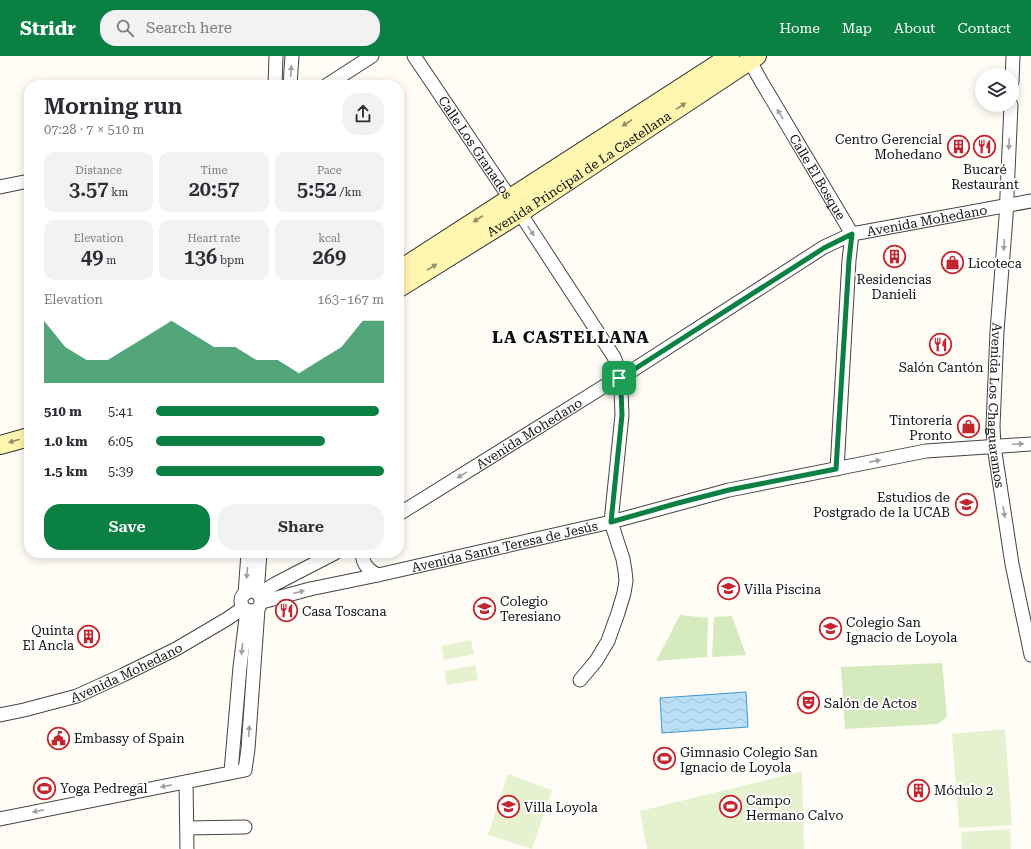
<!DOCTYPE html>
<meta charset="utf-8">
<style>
:root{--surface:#fff;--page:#f2f2f3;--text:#2b2b33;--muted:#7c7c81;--accent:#0b8043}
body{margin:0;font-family:"Roboto Serif",serif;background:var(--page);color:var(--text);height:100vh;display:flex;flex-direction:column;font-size:15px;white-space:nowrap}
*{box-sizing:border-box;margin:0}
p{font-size:13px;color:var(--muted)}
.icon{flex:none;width:22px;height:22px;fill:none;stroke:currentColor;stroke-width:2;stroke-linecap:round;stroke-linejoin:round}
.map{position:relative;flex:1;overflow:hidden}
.side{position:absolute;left:24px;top:24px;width:380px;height:478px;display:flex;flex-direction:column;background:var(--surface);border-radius:16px;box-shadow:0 2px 10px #0003}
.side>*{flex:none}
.buttons{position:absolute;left:975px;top:12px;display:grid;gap:8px}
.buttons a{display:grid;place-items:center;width:44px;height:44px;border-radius:50%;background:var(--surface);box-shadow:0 2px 10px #0003;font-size:20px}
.pin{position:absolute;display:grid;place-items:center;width:34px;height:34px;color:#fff;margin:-17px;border-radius:8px;box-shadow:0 2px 6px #0006}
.round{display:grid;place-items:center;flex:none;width:42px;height:42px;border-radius:16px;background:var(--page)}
.head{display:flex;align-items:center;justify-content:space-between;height:68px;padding:0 20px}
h1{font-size:22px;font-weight:600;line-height:30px}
.stats{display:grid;grid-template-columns:repeat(3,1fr);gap:6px;height:68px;padding:4px 20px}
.stats div{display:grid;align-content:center;border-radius:10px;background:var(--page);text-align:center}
.stats b{font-size:20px;font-weight:600}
.stats small{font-size:11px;font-weight:400}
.stats p{font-size:11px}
.chart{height:112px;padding:8px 20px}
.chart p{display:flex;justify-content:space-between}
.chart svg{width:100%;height:72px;margin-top:4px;fill:var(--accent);opacity:.7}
.cta{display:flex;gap:8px;margin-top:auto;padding:8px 20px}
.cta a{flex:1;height:46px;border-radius:16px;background:var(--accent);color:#fff;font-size:16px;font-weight:600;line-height:46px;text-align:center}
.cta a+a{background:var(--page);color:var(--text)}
ul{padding:0 20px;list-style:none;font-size:13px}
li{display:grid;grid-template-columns:64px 48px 1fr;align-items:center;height:30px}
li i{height:10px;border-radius:5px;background:var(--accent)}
header{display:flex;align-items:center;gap:24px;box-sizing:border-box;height:56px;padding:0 20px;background:var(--accent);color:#fff}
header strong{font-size:19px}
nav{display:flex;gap:22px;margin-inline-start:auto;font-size:14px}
.search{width:280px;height:36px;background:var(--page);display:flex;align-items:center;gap:10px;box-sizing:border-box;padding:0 14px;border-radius:16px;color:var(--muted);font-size:15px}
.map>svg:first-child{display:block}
.garden{fill:#d5ebbd}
.pitch{fill:#e6f2cf}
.water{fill:url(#water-waves);stroke:#3f96cf}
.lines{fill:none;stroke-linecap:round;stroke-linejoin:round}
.street-casing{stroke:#444;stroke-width:15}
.secondary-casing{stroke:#333;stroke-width:20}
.street{stroke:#fff;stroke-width:13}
.secondary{stroke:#fff6b0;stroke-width:18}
.oneway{fill:#a0a0a0}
.oneway2{fill:#948f68}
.route-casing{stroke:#fff;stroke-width:8}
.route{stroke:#0b8043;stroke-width:5}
.labels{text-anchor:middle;stroke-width:4;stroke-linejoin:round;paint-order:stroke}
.poi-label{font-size:13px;fill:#111;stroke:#fff;text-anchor:start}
.street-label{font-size:13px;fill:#111;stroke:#fff}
.district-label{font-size:17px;font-weight:bold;letter-spacing:1px;fill:#111;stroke:#fff}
</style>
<header>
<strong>Stridr</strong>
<div class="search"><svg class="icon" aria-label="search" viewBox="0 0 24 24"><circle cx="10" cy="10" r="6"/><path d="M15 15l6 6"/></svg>Search here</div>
<nav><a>Home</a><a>Map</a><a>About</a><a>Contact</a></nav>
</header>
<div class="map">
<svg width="1031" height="793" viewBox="0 0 1031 793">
<defs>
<pattern id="water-waves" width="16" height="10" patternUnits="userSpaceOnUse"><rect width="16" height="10" fill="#b9e0f7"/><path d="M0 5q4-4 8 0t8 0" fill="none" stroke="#9ebfd3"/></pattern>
</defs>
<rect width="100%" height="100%" fill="#fffdf5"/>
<path class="garden" d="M680,559L708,562L707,601L656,605Z
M732,560L746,599L712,601L714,561Z
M942,607L947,661L938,668L845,673L841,611Z"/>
<path class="pitch" d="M471,584L474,598L444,604L441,590Z
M475,609L478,624L447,629L445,615Z
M1005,673L1012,769L959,772L952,678Z
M802,715L804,793H647L640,755Z
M508,718L552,734L532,793L488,779Z
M1010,773L1011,793H962L961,776Z"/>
<path class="water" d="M746,636L748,671L662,677L660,642Z"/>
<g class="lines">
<defs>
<g id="street">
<path id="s1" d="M414,0L520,157L614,301L618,312L621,334L622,359L611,466L623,503L625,515L626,525L624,537L618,557L608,585L596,605L580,624"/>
<path id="s2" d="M747,0L761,25L852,178L849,204L837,413"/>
<path d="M1012,26L1013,0"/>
<path d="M275,29L276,0"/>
<path d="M290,29L292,0"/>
<path d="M327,29L372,0"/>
<path id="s3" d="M1011,49L1006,161L997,275L993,370L994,390L1012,508L1031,599"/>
<path d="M0,131L29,125"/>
<path id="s4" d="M399,458L619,321L633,314L824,191L852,178L1031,145"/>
<path d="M362,497C363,509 368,514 378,519"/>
<circle cx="251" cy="545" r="10"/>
<path d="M257,537L260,497"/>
<path d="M245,538L248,497"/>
<path d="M259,538L275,528L335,497"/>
<path id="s5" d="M262,546L310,533L378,519L611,466L729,434L926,395L1031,388"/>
<path id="s6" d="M0,659L24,654L77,640L123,619L176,593L227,563L243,552"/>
<path d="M231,716L240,611L247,554"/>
<path d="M186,726L187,793"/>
<path d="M0,763L245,714L248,693L258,553"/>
<path d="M187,772L245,771"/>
</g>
<g id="secondary">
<path d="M399,214L730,0"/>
<path id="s7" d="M399,232L520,157L757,0"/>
<path d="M0,389L29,381"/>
</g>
</defs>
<use href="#street" class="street-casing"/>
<use href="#secondary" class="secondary-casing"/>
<use href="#street" class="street"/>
<use href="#secondary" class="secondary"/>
</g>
<defs><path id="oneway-solid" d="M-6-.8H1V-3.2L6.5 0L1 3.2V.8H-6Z"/></defs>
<g class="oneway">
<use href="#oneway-solid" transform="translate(291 15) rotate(-86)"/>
<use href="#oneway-solid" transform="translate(780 58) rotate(-121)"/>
<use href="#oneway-solid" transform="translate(1009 88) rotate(93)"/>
<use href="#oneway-solid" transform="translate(531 175) rotate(57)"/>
<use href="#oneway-solid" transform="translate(1004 189) rotate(94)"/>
<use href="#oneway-solid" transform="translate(1018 388) rotate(-3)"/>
<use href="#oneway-solid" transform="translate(875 405) rotate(-11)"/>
<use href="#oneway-solid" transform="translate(462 419) rotate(148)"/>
<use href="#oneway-solid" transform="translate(1004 456) rotate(81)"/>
<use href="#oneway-solid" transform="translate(247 517) rotate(95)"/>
<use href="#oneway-solid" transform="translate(299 536) rotate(-15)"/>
<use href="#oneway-solid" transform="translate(242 593) rotate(96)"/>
<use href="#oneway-solid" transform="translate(249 675) rotate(-86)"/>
<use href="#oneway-solid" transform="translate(166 730) rotate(169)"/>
<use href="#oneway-solid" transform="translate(38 755) rotate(169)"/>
</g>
<g class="oneway2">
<use href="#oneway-solid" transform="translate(681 50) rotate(-33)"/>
<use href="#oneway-solid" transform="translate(627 67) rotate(147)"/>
<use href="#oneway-solid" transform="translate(478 163) rotate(147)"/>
<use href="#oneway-solid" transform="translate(432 211) rotate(-32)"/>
<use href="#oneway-solid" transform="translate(14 385) rotate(164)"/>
</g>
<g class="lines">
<defs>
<path id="route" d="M852,178L849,204L836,413L729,434L678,447L611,466L622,359L621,334L619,322L633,314L824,192Z"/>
</defs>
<use href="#route" class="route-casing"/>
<use href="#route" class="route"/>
</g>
<defs>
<symbol id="building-ring" viewBox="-11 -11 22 22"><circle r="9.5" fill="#fff" stroke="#c4262e" stroke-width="1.5"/><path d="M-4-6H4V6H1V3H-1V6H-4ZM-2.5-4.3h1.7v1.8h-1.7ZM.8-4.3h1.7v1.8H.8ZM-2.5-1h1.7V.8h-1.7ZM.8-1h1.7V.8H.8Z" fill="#c4262e"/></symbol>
<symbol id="restaurant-ring" viewBox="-11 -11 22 22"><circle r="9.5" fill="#fff" stroke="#c4262e" stroke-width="1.5"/><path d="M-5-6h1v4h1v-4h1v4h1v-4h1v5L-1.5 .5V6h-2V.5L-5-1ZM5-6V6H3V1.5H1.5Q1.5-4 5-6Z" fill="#c4262e"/></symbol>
<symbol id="shop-ring" viewBox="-11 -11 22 22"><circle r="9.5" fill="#fff" stroke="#c4262e" stroke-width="1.5"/><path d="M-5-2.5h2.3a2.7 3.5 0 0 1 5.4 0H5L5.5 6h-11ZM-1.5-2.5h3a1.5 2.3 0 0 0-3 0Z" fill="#c4262e"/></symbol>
<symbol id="university-ring" viewBox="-11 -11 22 22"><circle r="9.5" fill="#fff" stroke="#c4262e" stroke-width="1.5"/><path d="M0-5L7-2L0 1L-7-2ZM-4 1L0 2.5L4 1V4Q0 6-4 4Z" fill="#c4262e"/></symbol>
<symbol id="school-ring" viewBox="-11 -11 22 22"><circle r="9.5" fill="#fff" stroke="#c4262e" stroke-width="1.5"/><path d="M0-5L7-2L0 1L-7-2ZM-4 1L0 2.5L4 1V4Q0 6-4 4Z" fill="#c4262e"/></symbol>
<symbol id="theatre-ring" viewBox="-11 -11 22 22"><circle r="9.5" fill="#fff" stroke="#c4262e" stroke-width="1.5"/><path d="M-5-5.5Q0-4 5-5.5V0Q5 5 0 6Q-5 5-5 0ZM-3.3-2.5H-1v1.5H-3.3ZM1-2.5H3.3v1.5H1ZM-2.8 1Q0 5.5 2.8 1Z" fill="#c4262e"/></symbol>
<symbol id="civic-ring" viewBox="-11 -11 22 22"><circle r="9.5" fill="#fff" stroke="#c4262e" stroke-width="1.5"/><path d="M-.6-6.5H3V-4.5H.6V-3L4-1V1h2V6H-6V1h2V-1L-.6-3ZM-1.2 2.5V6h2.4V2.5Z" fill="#c4262e"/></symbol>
<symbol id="stadium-ring" viewBox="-11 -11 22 22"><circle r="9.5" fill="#fff" stroke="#c4262e" stroke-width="1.5"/><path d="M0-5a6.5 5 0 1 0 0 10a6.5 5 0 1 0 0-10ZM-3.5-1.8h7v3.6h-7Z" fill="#c4262e"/></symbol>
</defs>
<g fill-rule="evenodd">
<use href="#building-ring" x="946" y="78" width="25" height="25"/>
<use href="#restaurant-ring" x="972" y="78" width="25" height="25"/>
<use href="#building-ring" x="882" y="188" width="25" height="25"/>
<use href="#shop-ring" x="940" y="194" width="25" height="25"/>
<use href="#restaurant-ring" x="928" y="276" width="25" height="25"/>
<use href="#shop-ring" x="956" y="358" width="25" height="25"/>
<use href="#university-ring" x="954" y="436" width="25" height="25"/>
<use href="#school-ring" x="716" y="520" width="25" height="25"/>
<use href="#school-ring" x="472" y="540" width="25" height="25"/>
<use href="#restaurant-ring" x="274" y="542" width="25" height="25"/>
<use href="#school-ring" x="818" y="560" width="25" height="25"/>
<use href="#building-ring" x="76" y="568" width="25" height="25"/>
<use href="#theatre-ring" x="796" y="634" width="25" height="25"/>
<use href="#civic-ring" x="46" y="670" width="25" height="25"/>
<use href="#stadium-ring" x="652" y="690" width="25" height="25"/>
<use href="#stadium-ring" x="32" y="720" width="25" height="25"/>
<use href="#building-ring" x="906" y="722" width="25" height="25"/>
<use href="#school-ring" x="496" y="738" width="25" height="25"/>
<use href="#stadium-ring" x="718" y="738" width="25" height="25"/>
</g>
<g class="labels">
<g class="poi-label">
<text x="942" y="88" text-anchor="end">Centro Gerencial<tspan x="942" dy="15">Mohedano</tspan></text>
<text x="985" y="118" text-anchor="middle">Bucaré<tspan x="985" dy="15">Restaurant</tspan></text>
<text x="968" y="212">Licoteca</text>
<text x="894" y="228" text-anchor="middle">Residencias<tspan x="894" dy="15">Danieli</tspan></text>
<text x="941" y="316" text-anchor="middle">Salón Cantón</text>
<text x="952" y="369" text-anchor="end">Tintorería<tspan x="952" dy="15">Pronto</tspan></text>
<text x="950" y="446" text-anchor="end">Estudios de<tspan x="950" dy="15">Postgrado de la UCAB</tspan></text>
<text x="744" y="538">Villa Piscina</text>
<text x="500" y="550">Colegio<tspan x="500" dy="15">Teresiano</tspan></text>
<text x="302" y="560">Casa Toscana</text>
<text x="846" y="571">Colegio San<tspan x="846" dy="15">Ignacio de Loyola</tspan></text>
<text x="74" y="579" text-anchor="end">Quinta<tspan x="74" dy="15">El Ancla</tspan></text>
<text x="824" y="652">Salón de Actos</text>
<text x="74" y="687">Embassy of Spain</text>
<text x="680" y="701">Gimnasio Colegio San<tspan x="680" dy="15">Ignacio de Loyola</tspan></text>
<text x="60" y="737">Yoga Pedregal</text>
<text x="934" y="739">Módulo 2</text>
<text x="746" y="749">Campo<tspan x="746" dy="15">Hermano Calvo</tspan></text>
<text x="524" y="756">Villa Loyola</text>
</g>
<g class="street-label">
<text dy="5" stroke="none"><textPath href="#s1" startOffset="110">Calle Los Granados</textPath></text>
<text dy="5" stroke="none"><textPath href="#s7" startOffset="213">Avenida Principal de La Castellana</textPath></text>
<text dy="5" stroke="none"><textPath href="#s2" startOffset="140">Calle El Bosque</textPath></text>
<text dy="5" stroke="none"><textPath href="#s4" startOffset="609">Avenida Mohedano</textPath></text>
<text dy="5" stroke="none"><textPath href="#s3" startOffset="301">Avenida Los Chaguaramos</textPath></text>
<text dy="5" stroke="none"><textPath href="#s4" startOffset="153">Avenida Mohedano</textPath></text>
<text dy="5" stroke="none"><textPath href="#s5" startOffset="249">Avenida Santa Teresa de Jesús</textPath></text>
<text dy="5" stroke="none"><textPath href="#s6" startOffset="134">Avenida Mohedano</textPath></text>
</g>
<g class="district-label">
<text x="571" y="287">LA CASTELLANA</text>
</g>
</g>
</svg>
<div class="buttons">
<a><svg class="icon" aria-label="layers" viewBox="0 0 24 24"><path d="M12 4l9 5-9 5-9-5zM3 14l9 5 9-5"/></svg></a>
</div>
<div class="pin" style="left:619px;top:322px;background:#1e9e55"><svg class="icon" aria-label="arrive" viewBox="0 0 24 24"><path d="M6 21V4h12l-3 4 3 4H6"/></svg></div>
<section class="side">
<div class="head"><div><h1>Morning run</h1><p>07:28 · 7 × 510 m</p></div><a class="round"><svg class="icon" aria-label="share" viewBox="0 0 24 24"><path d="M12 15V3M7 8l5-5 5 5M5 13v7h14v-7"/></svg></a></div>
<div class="stats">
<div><p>Distance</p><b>3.57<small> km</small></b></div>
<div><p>Time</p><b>20:57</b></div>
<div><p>Pace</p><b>5:52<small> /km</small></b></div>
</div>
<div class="stats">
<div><p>Elevation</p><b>49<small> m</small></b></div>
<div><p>Heart rate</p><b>136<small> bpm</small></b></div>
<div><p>kcal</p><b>269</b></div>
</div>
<div class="chart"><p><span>Elevation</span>163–167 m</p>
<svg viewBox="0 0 160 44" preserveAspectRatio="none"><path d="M0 44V6L10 22L20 30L30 30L40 22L50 14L60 6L70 14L80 22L90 22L100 30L110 30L120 38L130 30L140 22L150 6L160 6V44z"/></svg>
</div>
<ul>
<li><b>510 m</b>5:41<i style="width:98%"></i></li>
<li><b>1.0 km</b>6:05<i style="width:74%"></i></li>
<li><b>1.5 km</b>5:39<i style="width:100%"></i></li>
</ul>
<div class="cta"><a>Save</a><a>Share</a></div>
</section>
</div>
